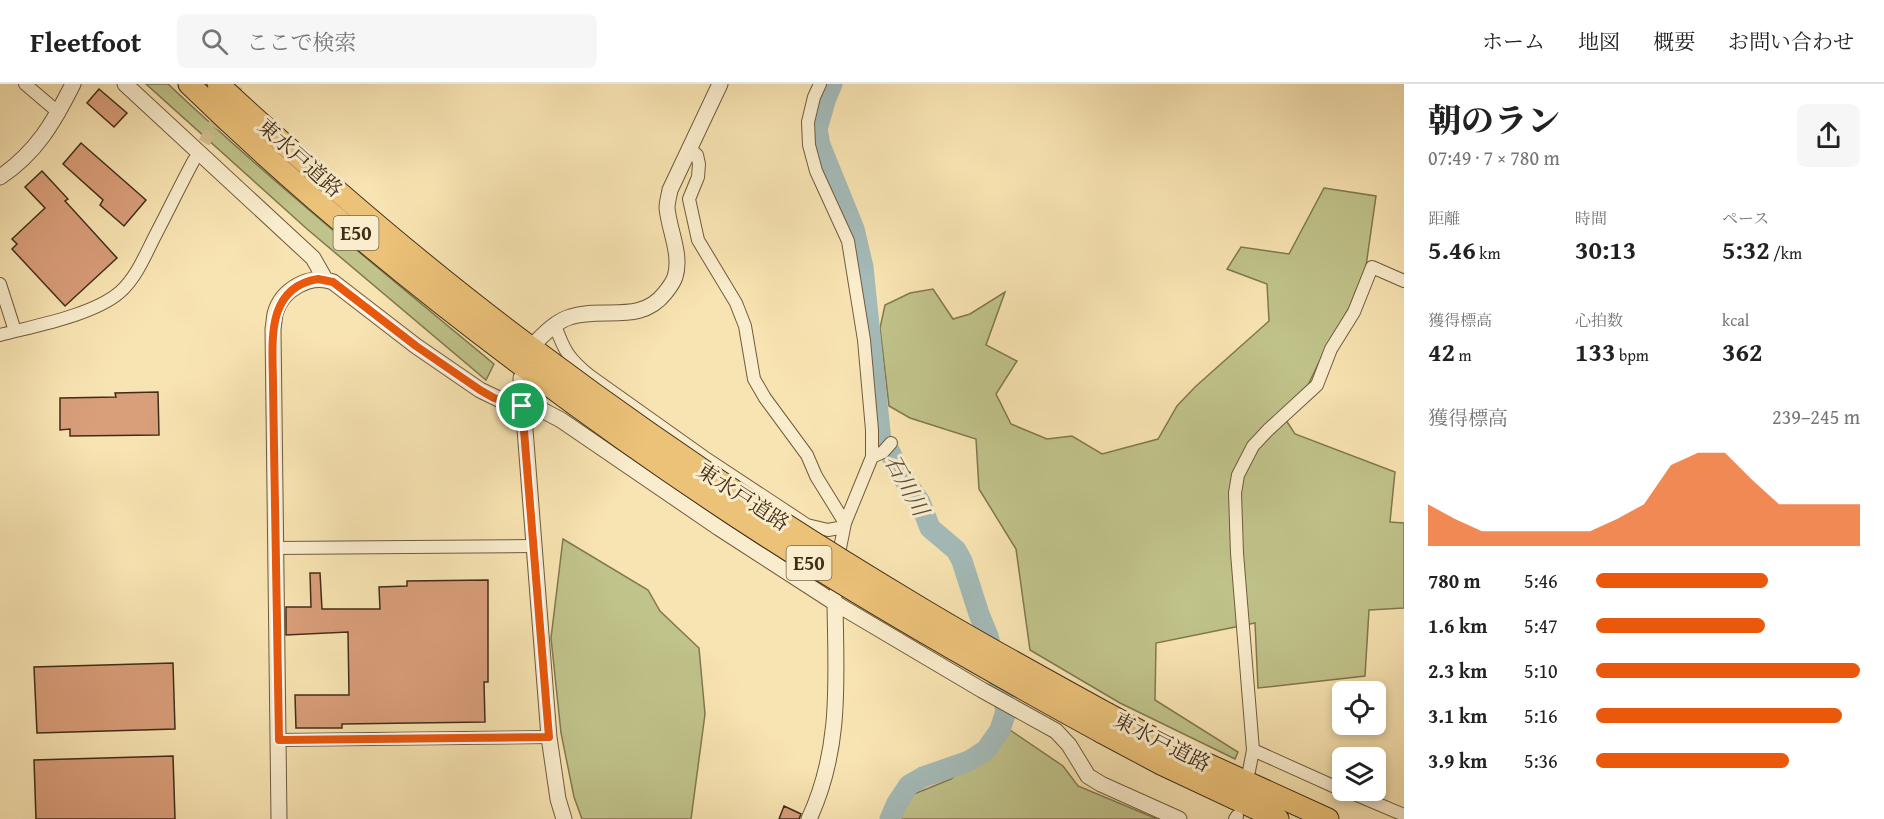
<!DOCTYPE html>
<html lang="ja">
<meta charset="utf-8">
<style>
:root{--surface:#fff;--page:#f6f6f6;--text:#222;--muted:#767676;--line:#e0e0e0;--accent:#ea580c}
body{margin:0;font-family:"Gentium Book Plus","Noto Serif JP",serif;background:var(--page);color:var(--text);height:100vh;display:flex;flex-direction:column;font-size:22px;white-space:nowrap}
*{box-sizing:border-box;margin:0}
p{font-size:20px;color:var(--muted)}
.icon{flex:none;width:33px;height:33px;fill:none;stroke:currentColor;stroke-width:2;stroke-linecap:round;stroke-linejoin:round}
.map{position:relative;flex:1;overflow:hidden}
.side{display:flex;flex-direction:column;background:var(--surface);width:480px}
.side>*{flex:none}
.buttons{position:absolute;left:1332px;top:597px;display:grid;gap:12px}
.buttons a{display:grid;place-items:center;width:54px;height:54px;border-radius:9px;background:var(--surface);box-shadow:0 3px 9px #0003;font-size:30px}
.pin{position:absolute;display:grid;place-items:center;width:51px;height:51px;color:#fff;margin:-26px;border:3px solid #fff;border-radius:50%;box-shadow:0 2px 6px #0007}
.round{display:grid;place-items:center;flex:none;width:63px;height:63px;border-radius:9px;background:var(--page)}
.overview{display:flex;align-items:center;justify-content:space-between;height:102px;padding:0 24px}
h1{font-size:33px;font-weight:800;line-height:45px}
.stats{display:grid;grid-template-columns:repeat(3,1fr);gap:9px;height:102px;padding:6px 24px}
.stats div{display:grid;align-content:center}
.stats b{font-size:26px;font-weight:800}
.stats small{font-size:16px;font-weight:400}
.stats p{font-size:16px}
.chart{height:168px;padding:12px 24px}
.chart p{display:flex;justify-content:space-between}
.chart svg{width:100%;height:108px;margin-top:6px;fill:var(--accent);opacity:.7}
ul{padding:0 24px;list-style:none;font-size:20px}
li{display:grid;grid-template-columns:96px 72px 1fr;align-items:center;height:45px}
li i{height:15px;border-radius:8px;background:var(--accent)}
header{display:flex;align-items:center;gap:36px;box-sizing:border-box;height:84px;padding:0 30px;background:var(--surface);border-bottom:2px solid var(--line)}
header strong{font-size:28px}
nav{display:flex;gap:33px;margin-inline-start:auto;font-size:21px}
.search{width:420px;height:54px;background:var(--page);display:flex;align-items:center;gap:15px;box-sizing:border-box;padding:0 21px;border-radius:9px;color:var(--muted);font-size:22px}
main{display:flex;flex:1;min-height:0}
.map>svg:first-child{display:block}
.green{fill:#c0c38a;stroke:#807850;stroke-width:1.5}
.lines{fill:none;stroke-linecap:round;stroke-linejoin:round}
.river{stroke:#a4bbb9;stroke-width:21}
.building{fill:#d99e7a;stroke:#412d17;stroke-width:1.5}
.minor-tunnel{stroke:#d3bf93;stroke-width:12;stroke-dasharray:12 6;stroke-linecap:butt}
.minor-casing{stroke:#6f5b3e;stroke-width:14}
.tertiary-casing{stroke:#6f5b3e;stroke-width:17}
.motorway-casing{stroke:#412d17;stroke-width:23}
.minor{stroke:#faedcd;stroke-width:12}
.tertiary{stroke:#faedcd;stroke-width:15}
.motorway{stroke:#ecc279;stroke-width:21}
.motorway-bridge-casing{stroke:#412d17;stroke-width:23;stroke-linecap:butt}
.motorway-bridge{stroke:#ecc279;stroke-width:21}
.route-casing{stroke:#fff;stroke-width:12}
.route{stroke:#ea580c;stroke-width:8}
.labels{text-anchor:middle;stroke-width:6;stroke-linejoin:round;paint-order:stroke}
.shield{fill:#faedcd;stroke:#78674e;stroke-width:1.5}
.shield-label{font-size:20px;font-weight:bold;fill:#412d17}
.street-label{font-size:21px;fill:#412d17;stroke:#faedcd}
.water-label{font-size:22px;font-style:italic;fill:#5a5040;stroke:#faedcd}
</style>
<header>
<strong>Fleetfoot</strong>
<div class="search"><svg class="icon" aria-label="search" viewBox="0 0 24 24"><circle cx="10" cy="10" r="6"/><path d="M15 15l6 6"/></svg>ここで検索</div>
<nav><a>ホーム</a><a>地図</a><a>概要</a><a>お問い合わせ</a></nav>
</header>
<main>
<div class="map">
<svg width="1404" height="735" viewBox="0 0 1404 735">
<rect width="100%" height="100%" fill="#f8e4b2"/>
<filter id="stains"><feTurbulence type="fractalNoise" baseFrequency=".00333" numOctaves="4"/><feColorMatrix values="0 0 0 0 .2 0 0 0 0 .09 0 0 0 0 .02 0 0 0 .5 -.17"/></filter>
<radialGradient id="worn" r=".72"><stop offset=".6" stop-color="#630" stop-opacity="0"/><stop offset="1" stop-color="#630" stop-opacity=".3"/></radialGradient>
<path class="green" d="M146,0H168C272,98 383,188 494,280L486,296L307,145Z
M1324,104L1376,112L1366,182L1349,224L1323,270L1308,301L1280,327L1295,350L1395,388L1390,438L1404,439V524L1369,526L1365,592L1258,604L1255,539L1156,559L1155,616L1238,668L1235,675L1120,619L1030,566L1016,465L979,405L976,355L910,334L889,322L880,244L885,221L910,209L933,205L953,235L970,230L1005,208L986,261L1017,277L996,310L1011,340L1047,355L1072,352L1102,370L1158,355L1177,322L1195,303L1269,237L1267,200L1227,185L1241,163L1289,170Z
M563,455L648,506L660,527L699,564L705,630L691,735H582L574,713L561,649L551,554Z
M1010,646L1063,682L1078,702L1157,735H901L904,714L951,695Z"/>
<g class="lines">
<path class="river" d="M832,0L826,14L817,45L820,61L854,145L863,183L881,357L890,368L901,391L920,418L930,444L956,466L962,477L979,530L988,552L1006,627L1000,646L986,666L969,677L923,693L909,701L897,719L890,735"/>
</g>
<path class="building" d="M99,5L127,29L114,43L87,19Z
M81,59L146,116L124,142L100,121L103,116L63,80Z
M42,87L68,115L65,117L117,174L65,222L12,165L17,160L12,155L45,124L25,103Z
M158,308L159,351L70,352V345L60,346V314L116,313L115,309Z
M310,489H320L322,525H380L379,503L407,502V497L488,496V598H484L485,638L342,640V644H296L295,611H349L348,548L286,551V523H311Z
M173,579L175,645L37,649L34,583Z
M173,672L175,735H36L34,676Z
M784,722L801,730L799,735H779Z"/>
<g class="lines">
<path class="minor-tunnel" d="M195,74L238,0"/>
<defs>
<path id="minor" d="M25,0L59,29
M820,0L814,13L808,38L809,61L816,87L848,157L864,256L872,346V373L845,439L838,474L835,519
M689,64L697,71L699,80L698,93L689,115L698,156L736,219L745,242L754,295L765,314L807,371L816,392L845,439
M0,200L15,247
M555,241C564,267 569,275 590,292L704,373L807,441L828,446L844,443
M0,251C34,242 94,231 120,208C137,193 146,169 156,150C169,125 181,100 194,76
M872,373L883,368L891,359
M275,464L534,462
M279,656L549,653
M1253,666L1342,706
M1249,687L1253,666L1237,469L1235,409L1238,391L1253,362L1268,346L1317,301L1331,265L1354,228L1372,183L1404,197
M1345,706L1404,731
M1235,735L1237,732"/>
<path id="tertiary" d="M125,0L313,174L325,195
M0,93C36,69 54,38 73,0
M537,257C546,248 557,237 570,233C603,222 640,241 665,209C669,204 673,199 675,193C682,171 669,146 667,124C667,118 669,112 670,106L720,0
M521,294L549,653L558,715L564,735
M279,735L273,245C274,240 274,235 275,230C281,206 310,189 333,198L416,262L480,306L505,318L544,327L561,336L719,444L835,519L982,606L1056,647L1069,661L1088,692L1101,700L1179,735
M809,735C842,664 836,595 835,519"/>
<path id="motorway" d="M189,0C296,104 412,200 532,289
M218,0C321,95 427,187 540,270
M1108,630L1170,663L1328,735
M1101,648L1161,680L1278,735"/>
</defs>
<use href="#minor" class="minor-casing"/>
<use href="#tertiary" class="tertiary-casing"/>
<use href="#motorway" class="motorway-casing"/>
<use href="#minor" class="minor"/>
<use href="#tertiary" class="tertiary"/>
<use href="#motorway" class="motorway"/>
<defs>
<path id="motorway-bridge" d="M540,270C660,360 785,443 914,520C978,559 1043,594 1108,630
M532,289C607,345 684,399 763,450C873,521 986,585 1101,648"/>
</defs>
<use href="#motorway-bridge" class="motorway-bridge-casing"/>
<use href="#motorway-bridge" class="motorway-bridge"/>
</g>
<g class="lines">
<defs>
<path id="route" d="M318,195L333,198L416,262L480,306L494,314L522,322L549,653L279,656L273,302C273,260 264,204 318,195Z"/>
</defs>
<use href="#route" class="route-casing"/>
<use href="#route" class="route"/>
</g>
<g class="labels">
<g class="shield">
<rect x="333.5" y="132" width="45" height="34" rx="4.5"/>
<rect x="786.5" y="462" width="45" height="34" rx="4.5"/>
</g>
<g class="shield-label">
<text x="356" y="156">E50</text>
<text x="809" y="486">E50</text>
</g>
<g class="street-label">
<text transform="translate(300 74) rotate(42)" y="7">東水戸道路</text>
<text transform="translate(743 413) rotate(33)" y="7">東水戸道路</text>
<text transform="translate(1162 658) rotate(27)" y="7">東水戸道路</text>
</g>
<g class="water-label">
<text transform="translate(907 401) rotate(61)" y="8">石川川</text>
</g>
</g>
<rect width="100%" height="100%" filter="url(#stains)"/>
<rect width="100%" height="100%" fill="url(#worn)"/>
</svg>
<div class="buttons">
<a><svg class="icon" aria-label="locate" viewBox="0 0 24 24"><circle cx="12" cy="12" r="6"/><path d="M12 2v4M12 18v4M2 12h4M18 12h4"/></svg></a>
<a><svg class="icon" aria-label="layers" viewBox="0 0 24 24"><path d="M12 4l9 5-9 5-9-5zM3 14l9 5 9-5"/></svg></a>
</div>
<div class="pin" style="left:522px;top:322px;background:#1e9e55"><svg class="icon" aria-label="arrive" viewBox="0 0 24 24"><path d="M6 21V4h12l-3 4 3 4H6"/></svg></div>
</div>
<section class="side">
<div class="overview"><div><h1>朝のラン</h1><p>07:49 · 7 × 780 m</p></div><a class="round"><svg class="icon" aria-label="share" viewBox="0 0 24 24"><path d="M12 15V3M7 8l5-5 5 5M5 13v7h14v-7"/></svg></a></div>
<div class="stats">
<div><p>距離</p><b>5.46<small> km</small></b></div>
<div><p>時間</p><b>30:13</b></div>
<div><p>ペース</p><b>5:32<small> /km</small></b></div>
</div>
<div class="stats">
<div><p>獲得標高</p><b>42<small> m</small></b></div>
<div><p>心拍数</p><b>133<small> bpm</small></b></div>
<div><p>kcal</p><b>362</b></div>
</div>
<div class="chart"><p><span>獲得標高</span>239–245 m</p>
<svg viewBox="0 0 160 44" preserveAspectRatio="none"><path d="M0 44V27L10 33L20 38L30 38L40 38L50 38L60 38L70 33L80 27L90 11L100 6L110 6L120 17L130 27L140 27L150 27L160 27V44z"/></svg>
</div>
<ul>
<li><b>780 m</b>5:46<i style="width:65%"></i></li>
<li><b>1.6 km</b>5:47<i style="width:64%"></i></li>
<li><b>2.3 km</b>5:10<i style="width:100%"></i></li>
<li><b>3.1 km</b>5:16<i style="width:93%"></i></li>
<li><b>3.9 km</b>5:36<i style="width:73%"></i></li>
</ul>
</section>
</main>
